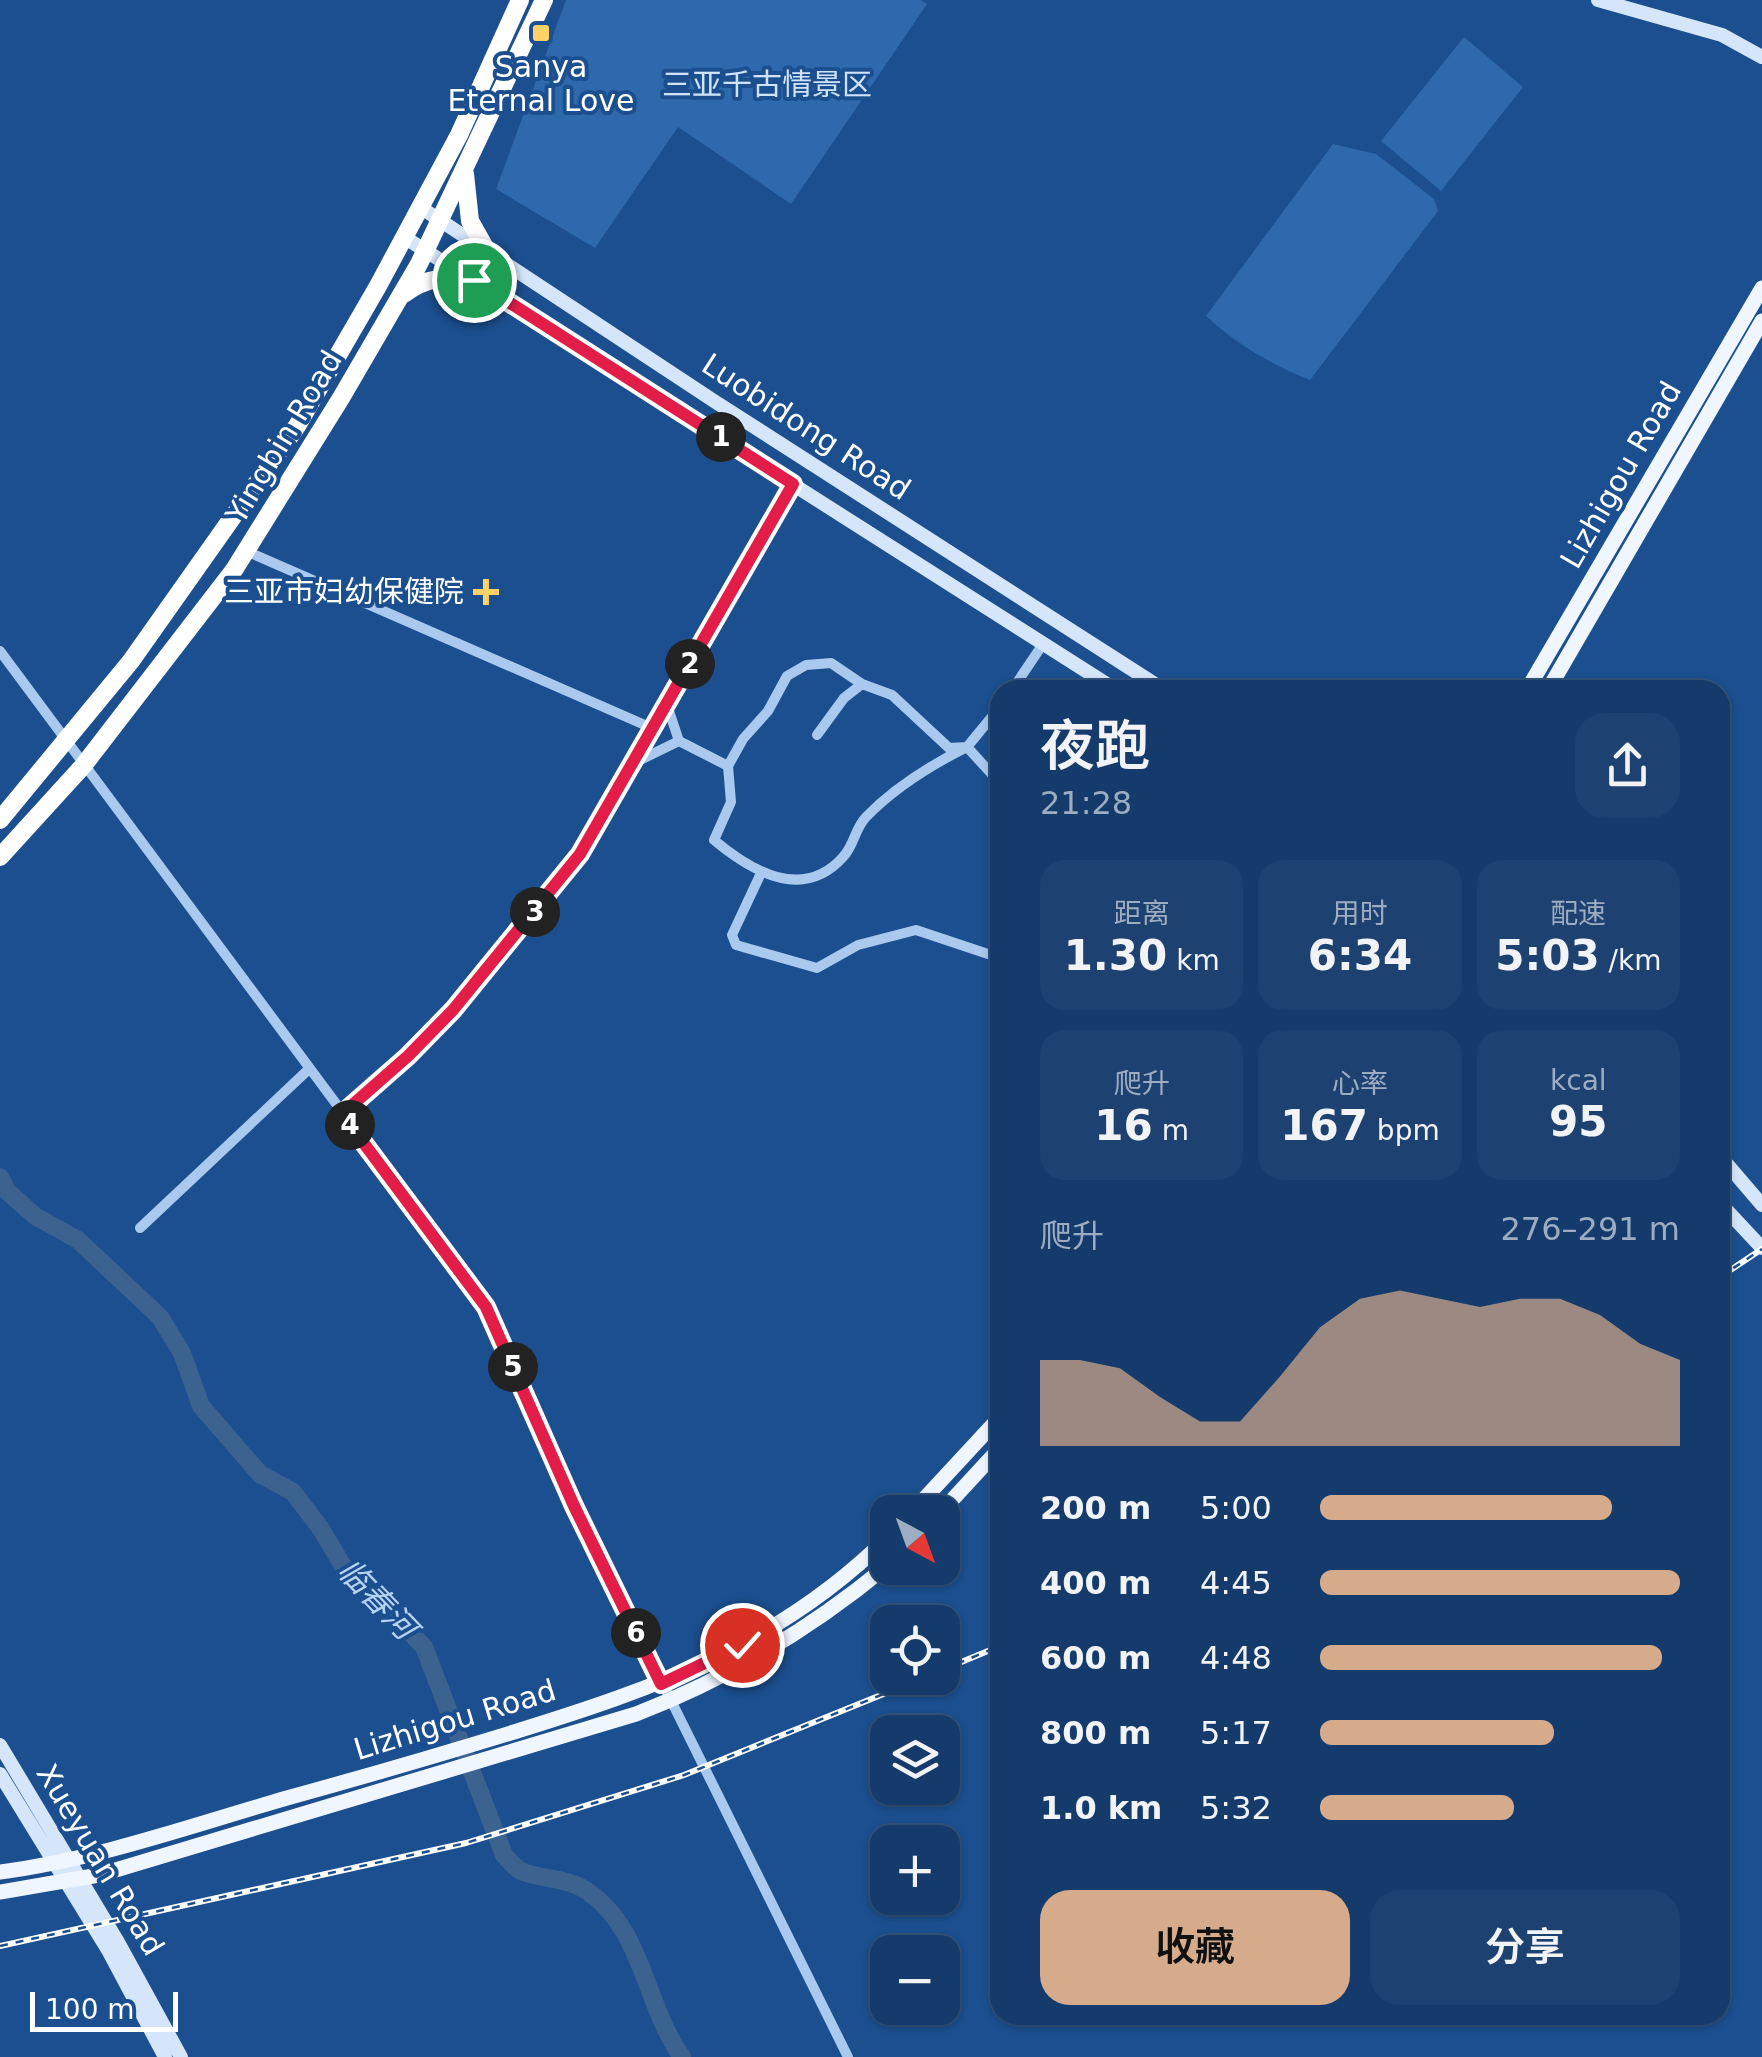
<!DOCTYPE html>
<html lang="zh">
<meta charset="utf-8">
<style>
:root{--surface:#143b6b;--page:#1d4271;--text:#f1f3f6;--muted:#9dadc1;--line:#33557e;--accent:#d6ab8b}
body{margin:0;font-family:"DejaVu Sans","Noto Sans SC",sans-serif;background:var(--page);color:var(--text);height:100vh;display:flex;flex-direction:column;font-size:38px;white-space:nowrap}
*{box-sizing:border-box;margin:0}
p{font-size:32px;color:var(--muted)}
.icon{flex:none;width:55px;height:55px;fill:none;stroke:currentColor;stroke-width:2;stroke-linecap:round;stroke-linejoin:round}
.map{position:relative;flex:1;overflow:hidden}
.drawer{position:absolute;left:990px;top:680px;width:740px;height:1345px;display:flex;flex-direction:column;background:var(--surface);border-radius:30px;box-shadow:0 2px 8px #0004,0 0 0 2px var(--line)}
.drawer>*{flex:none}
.needle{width:65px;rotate:139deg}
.controls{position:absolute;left:870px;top:1495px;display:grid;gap:20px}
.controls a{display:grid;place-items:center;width:90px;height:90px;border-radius:20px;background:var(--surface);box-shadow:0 2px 8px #0004,0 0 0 2px var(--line);font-size:50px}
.scale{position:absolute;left:30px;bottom:25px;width:148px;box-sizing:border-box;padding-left:10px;border:5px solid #fff;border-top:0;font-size:28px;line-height:35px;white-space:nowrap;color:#fff;-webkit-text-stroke:8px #1b4f8f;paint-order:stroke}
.pin{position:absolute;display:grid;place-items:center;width:85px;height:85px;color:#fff;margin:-42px;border:5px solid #fff;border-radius:50%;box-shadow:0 2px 10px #0007}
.km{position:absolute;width:50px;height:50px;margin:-25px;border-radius:50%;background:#222;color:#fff;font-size:28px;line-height:50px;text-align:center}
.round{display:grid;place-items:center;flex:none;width:105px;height:105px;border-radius:30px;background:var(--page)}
.head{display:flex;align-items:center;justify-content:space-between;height:170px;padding:0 50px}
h1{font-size:55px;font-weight:600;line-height:75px}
.metrics{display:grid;grid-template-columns:repeat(3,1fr);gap:15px;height:170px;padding:10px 50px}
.metrics div{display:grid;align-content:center;border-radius:25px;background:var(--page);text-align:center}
.metrics b{font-size:42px;font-weight:600}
.metrics small{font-size:28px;font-weight:400}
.metrics p{font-size:28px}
.chart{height:280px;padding:20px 50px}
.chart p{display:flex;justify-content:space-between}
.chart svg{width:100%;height:180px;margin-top:10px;fill:var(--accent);opacity:.7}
.cta{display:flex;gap:20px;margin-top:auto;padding:20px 50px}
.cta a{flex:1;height:115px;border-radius:30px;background:var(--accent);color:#111;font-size:40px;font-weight:600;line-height:115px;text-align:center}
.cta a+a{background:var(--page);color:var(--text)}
ul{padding:0 50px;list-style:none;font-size:32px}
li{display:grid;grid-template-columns:160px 120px 1fr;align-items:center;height:75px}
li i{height:25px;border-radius:12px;background:var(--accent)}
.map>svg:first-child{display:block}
.green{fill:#2e69ad}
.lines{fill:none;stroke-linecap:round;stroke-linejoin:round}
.river{stroke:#3c6290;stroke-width:18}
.street{stroke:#a9c9ee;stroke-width:10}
.secondary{stroke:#d6e6fa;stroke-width:14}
.primary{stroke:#f0f6ff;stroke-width:15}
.highway{stroke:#fff;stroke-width:18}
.rail-casing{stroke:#fff;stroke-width:6}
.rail{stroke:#1b4f8f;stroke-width:2.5;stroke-dasharray:8;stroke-linecap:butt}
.route-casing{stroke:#fff;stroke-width:20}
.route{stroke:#e11d48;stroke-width:12}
.poi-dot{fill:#ffd166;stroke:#1b4f8f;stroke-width:4}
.labels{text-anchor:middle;stroke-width:8;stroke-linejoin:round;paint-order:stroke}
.poi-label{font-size:30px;fill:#fff;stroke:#1b4f8f}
.park-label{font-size:30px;fill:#cfe3fa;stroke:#1b4f8f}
.street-label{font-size:30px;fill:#fff;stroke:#1b4f8f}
.water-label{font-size:32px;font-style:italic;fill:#b5d3f5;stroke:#1b4f8f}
</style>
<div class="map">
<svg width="1762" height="2057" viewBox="0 0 1762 2057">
<rect width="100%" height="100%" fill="#1b4f8f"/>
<path class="green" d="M566,0H921L927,4L791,204L678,127L595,248L496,189Z
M1464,37L1523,87L1441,191L1381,141Z
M1333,144L1376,154L1434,199L1438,211L1310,380C1270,364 1238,345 1206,316Z"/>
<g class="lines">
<path class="river" d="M0,1177L8,1192L35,1216L78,1240L160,1317L182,1353L201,1406L260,1474L293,1492L321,1529L349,1576L381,1602L424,1647L504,1855C509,1860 515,1868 521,1871C542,1880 567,1877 587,1891C643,1928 645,2006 682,2057"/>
<path class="street" d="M246,551L654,729
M0,651L487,1307L574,1505L848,2057
M862,684L831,663L806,665L787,676L768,711L743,739L728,766L731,802L714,840C751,871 803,902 843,857C854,846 855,828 866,817C895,787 929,766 967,747L1000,783
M1012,690L1043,644
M817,735L844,698L862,684L892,695L949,748L967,747L1000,707
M679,741L728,766
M636,762L679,741L667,705
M761,873L732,935L736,945L817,968L858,945L916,930L994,956L1000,954
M342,1114L370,1092L433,1031L580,854L793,484
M140,1228L309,1069"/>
<path class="secondary" d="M1598,0L1722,35L1762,57
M420,207L714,401L1164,690
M404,237L1116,690
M1720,1156L1762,1205
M1720,1203L1762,1248
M0,1745L118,1942L181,2057
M0,1774L108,1950L165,2057"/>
<path class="primary" d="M1527,690L1762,288
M1548,690L1762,321
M912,1512L1000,1417
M941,1512L1000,1448
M0,1872C98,1859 193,1825 287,1798C363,1777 439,1755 514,1732C656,1688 779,1645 888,1537
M0,1892L99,1875L636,1714C729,1678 811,1629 888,1565"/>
<path class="highway" d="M465,174L470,221L488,253
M404,294C426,277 447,276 474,280
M0,820L131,661L297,426L378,286L459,135L520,0
M0,857L83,766L234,570L341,398L419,264L544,0"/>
<defs>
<path id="rail" d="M1720,1277L1762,1249
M942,1670L1000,1646
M0,1946L466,1843L684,1775L923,1678"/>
</defs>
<use href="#rail" class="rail-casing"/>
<use href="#rail" class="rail"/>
</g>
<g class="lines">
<defs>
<path id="route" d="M474,280L793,484L580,854L453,1010L408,1056L342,1114L486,1307L574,1506L661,1684L742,1645"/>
</defs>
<use href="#route" class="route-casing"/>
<use href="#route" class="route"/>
</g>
<g class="poi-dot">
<rect x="531" y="23" width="20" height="20" rx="5"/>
<path d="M481 577h10v10h10v10h-10v10h-10v-10h-10v-10h10z"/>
</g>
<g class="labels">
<g class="poi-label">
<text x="541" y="77">Sanya<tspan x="541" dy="34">Eternal Love</tspan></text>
<text x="464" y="602" text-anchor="end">三亚市妇幼保健院</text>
</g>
<g class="park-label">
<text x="767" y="95">三亚千古情景区</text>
</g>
<g class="street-label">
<text transform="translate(806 427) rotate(33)" y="10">Luobidong Road</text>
<text transform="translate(284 437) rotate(-59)" y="10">Yingbin Road</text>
<text transform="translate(1621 475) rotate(-60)" y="10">Lizhigou Road</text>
<text transform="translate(455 1720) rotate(-17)" y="10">Lizhigou Road</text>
<text transform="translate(100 1860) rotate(59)" y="10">Xueyuan Road</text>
</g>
<g class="water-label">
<text transform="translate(377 1599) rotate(46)" y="11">临春河</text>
</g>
</g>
</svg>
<div class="controls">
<a><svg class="needle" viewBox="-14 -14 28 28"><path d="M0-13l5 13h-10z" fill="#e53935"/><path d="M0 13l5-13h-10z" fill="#9dadc1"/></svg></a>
<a><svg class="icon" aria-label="locate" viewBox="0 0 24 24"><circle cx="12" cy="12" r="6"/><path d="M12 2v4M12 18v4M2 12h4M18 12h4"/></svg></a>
<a><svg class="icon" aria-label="layers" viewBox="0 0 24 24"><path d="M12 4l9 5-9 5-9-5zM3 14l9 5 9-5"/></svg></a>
<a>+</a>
<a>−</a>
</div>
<div class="scale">100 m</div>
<div class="pin" style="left:474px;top:280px;background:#1e9e55"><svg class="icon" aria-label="arrive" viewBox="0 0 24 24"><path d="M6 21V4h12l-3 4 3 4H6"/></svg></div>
<div class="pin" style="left:742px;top:1645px;background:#d93025"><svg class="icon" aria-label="check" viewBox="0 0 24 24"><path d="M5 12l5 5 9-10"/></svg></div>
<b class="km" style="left:721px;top:437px">1</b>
<b class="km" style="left:690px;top:664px">2</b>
<b class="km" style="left:535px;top:912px">3</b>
<b class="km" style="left:350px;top:1125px">4</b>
<b class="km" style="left:513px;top:1367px">5</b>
<b class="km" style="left:636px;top:1633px">6</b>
<section class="drawer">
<div class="head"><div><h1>夜跑</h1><p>21:28</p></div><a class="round"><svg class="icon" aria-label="share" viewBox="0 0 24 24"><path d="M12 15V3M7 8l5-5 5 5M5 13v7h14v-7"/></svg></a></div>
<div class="metrics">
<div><p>距离</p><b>1.30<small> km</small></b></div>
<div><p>用时</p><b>6:34</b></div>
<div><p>配速</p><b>5:03<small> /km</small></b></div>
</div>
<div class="metrics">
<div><p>爬升</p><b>16<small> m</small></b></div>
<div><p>心率</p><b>167<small> bpm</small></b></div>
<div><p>kcal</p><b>95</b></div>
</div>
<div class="chart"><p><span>爬升</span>276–291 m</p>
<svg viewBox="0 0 160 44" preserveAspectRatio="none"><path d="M0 44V23L10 23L20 25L30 32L40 38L50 38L60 27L70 15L80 8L90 6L100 8L110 10L120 8L130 8L140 12L150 19L160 23V44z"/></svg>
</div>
<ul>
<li><b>200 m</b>5:00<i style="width:81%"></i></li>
<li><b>400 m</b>4:45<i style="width:100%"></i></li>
<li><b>600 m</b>4:48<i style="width:95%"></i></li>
<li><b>800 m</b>5:17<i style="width:65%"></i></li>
<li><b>1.0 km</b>5:32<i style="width:54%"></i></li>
</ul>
<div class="cta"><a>收藏</a><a>分享</a></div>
</section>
</div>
